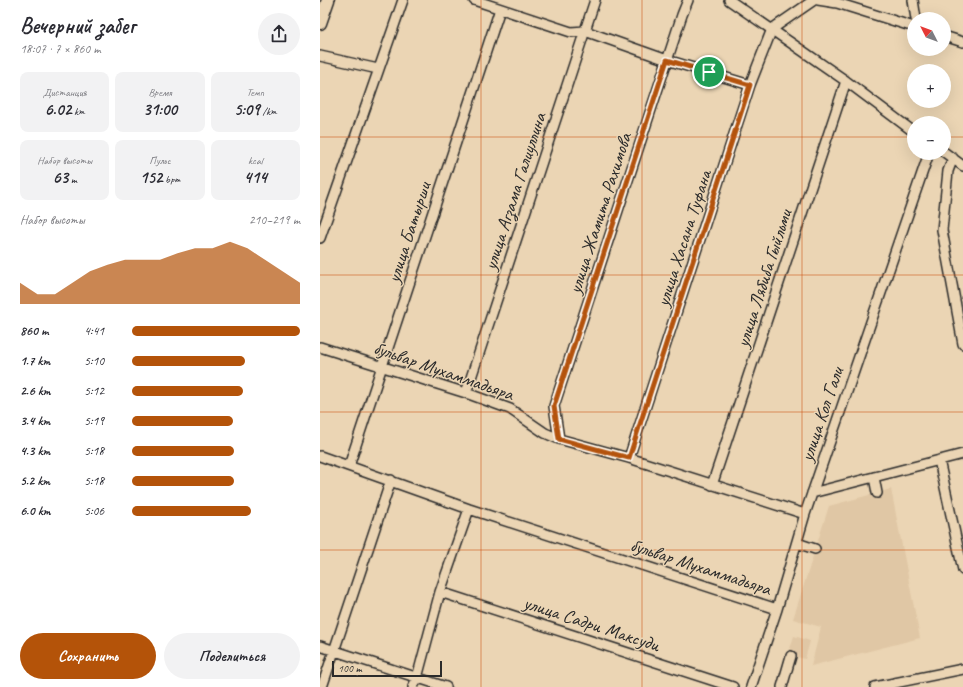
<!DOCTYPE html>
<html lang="ru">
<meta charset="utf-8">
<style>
:root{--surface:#fff;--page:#f2f2f3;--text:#2b2b33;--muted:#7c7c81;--accent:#b45309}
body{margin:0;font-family:Caveat,sans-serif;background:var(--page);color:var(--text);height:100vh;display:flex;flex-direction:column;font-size:15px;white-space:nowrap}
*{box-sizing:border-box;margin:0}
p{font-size:13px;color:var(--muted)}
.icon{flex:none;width:22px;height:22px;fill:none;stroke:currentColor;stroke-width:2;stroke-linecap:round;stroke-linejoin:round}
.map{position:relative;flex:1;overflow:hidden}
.sheet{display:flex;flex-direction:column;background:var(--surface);width:320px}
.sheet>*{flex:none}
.needle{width:26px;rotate:312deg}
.tools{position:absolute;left:587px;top:12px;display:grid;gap:8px}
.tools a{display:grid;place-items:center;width:44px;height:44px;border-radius:50%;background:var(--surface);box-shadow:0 4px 16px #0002;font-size:20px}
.scale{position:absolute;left:12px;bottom:10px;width:110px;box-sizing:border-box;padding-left:4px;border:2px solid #2b2b2b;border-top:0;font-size:11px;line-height:14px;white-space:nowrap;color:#2b2b2b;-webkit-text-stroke:3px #ebd5b4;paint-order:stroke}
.pin{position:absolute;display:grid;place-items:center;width:34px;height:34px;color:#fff;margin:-17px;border:2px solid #fff;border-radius:50%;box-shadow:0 1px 4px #0007}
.round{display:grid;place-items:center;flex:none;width:42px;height:42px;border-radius:21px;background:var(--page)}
.head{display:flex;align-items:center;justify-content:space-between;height:68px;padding:0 20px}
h1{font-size:22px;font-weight:700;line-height:30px}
.stats{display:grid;grid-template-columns:repeat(3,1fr);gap:6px;height:68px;padding:4px 20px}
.stats div{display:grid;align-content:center;border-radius:8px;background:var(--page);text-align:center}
.stats b{font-size:17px;font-weight:700}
.stats small{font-size:11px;font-weight:400}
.stats p{font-size:11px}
.chart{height:112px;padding:8px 20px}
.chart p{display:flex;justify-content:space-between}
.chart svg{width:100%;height:72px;margin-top:4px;fill:var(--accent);opacity:.7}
.cta{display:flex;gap:8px;margin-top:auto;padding:8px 20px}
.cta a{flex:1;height:46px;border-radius:24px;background:var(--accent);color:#fff;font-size:16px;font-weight:700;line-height:46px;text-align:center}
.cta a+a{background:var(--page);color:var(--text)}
ul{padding:0 20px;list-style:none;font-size:13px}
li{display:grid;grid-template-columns:64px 48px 1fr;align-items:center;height:30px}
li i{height:10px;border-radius:5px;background:var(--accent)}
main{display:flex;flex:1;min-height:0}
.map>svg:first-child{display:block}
.built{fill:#e0c7a5}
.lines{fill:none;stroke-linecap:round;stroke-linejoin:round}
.minor-casing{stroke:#2b2b2b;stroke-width:12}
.major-casing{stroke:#2b2b2b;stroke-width:15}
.minor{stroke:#ebd5b4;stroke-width:9}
.major{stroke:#ebd5b4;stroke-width:12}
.route-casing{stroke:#fff;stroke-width:8}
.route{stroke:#b45309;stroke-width:5}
.grid{fill:none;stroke:#cc5211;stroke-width:1;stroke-opacity:0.55}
.labels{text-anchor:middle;stroke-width:3;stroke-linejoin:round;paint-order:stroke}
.street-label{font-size:19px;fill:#2b2b2b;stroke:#ebd5b4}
</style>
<main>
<section class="sheet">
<div class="head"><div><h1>Вечерний забег</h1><p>18:07 · 7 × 860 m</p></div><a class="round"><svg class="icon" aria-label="share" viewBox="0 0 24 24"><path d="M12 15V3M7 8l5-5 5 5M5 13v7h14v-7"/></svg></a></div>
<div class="stats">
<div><p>Дистанция</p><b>6.02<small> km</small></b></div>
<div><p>Время</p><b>31:00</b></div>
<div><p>Темп</p><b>5:09<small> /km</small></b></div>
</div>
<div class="stats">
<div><p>Набор высоты</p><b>63<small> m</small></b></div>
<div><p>Пульс</p><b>152<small> bpm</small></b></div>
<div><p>kcal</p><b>414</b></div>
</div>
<div class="chart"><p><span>Набор высоты</span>210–219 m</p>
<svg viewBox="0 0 160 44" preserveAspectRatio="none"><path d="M0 44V31L10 38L20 38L30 31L40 24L50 20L60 17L70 17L80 17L90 13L100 10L110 10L120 6L130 10L140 17L150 24L160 31V44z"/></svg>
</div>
<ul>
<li><b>860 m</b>4:41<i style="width:100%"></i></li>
<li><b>1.7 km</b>5:10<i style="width:67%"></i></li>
<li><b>2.6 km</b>5:12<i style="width:66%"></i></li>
<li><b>3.4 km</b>5:19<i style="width:60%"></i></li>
<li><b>4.3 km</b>5:18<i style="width:61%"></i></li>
<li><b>5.2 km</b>5:18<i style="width:61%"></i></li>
<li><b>6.0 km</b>5:06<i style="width:71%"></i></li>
</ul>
<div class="cta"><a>Сохранить</a><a>Поделиться</a></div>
</section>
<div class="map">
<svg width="643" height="687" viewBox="0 0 643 687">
<rect width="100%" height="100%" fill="#ebd5b4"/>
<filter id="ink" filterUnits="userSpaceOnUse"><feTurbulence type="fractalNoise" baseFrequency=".025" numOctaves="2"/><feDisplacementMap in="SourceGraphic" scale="8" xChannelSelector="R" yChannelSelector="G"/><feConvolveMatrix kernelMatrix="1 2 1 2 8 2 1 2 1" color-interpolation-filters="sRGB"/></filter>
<g filter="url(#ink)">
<path class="built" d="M571,489L600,638L491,666L501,627L473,619L509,506Z
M474,636L490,641L485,659L468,655Z"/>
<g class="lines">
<defs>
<path id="minor" d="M154,0L251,32L265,31L347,60L430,85
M409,0L526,81L594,132
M498,0L517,3L594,27
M593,0L596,19
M624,36L643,42
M0,56L58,69
M624,152L643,166
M633,158L628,171L622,230L643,344
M0,238L83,0
M0,347L146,393L190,409L225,433L239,439L309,458L485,514
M146,393L275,0
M239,439L234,406L362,15L368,0
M0,456L149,509L457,609
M309,458L430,85L452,29L494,0
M619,460L643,570
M29,466L180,9
M554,477L557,493
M392,485L526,81
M492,493L643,454
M477,543L495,549
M120,592L413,687
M0,646L126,687
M2,687L71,480
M93,687L97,678L120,592L149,509
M431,687L457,609L485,514L609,153
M462,687L471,656
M555,687L643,669"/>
<path id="major" d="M0,23L8,0"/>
</defs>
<use href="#minor" class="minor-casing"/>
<use href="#major" class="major-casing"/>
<use href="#minor" class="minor"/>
<use href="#major" class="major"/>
</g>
</g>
<g class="lines" filter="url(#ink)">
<defs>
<path id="route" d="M347,60L430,85L309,458L239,439L234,406Z"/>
</defs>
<use href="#route" class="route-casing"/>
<use href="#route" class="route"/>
</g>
<path class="grid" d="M161,0V687M322,0V687M482,0V687M0,137H594M624,137H643M0,275H643M0,412H643M0,550H643"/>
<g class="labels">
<g class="street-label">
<text transform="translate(194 191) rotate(-72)" y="7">улица Агзама Галиуллина</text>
<text transform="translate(279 213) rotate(-72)" y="7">улица Жамита Рахимова</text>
<text transform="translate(88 232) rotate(-72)" y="7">улица Батырши</text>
<text transform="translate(363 238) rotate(-72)" y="7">улица Хасана Туфана</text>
<text transform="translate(443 278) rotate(-72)" y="7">улица Лябиба Гыйльми</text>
<text transform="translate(124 370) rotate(19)" y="7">бульвар Мухаммадьяра</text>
<text transform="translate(501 414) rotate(-71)" y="7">улица Кол Гали</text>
<text transform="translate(381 566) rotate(18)" y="7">бульвар Мухаммадьяра</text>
<text transform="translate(272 623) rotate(18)" y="7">улица Садри Максуди</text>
</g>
</g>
</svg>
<div class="tools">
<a><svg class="needle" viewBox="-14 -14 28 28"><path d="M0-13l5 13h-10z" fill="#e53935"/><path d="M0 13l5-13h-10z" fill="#7c7c81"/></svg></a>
<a>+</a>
<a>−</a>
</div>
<div class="scale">100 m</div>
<div class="pin" style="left:389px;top:72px;background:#1e9e55"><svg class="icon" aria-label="arrive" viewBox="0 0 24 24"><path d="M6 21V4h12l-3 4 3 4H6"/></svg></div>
</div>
</main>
